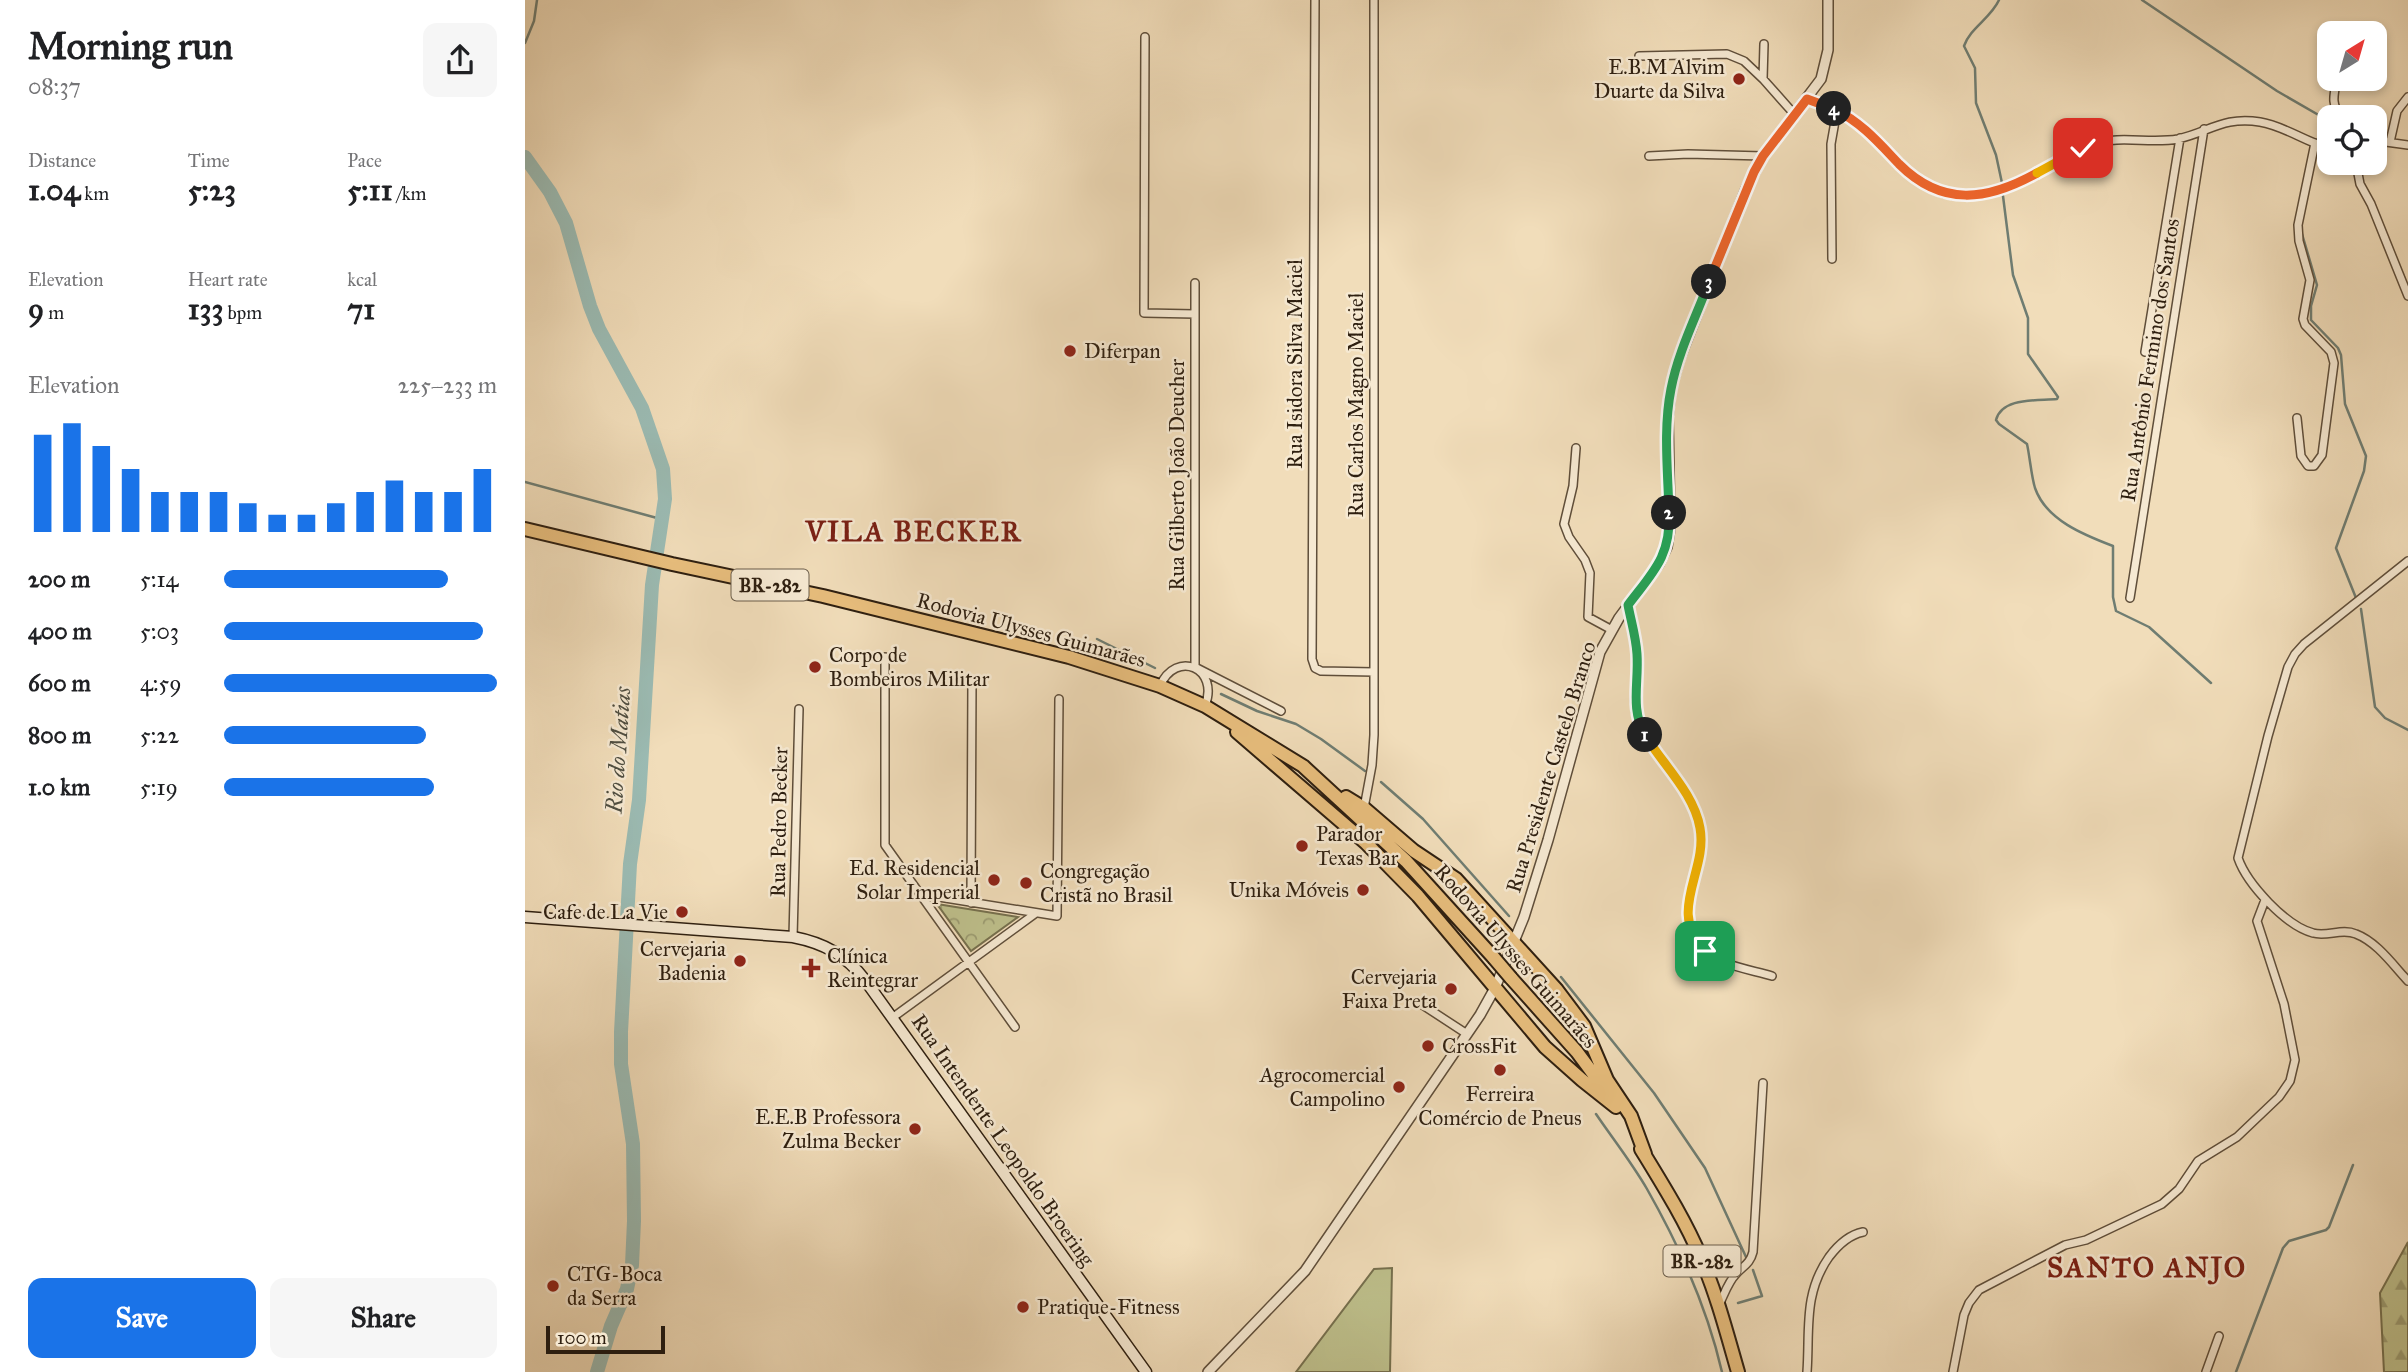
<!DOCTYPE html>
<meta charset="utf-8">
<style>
:root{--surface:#fff;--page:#f6f6f6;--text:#202124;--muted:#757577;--accent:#1a73e8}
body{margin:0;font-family:"IM FELL Great Primer",serif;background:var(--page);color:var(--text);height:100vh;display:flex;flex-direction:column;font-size:26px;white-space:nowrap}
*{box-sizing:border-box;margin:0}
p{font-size:23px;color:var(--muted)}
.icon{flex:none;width:38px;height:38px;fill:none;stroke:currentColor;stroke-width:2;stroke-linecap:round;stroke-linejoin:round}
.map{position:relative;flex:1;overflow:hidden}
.sheet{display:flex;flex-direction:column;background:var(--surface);width:525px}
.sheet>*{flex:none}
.needle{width:46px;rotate:37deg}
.tools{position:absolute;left:1792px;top:21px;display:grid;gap:14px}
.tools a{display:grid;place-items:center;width:70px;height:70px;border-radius:14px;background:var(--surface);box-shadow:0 4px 10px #0003;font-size:35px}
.scale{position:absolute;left:21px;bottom:18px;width:119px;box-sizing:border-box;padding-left:7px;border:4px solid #2e1f10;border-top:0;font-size:19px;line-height:24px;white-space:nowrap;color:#2e1f10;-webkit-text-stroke:5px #f6e9d2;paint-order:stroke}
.pin{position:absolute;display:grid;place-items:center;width:60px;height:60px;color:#fff;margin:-30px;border-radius:14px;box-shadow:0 4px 10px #0006}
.km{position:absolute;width:35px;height:35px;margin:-18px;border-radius:50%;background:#222;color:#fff;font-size:19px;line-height:35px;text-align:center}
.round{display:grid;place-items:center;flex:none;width:74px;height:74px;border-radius:14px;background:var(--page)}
.overview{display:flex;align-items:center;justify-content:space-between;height:119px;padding:0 28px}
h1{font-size:38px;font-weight:700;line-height:52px}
.stats{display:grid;grid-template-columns:repeat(3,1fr);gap:10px;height:119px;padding:7px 28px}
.stats div{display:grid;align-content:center}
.stats b{font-size:30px;font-weight:700}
.stats small{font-size:19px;font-weight:400}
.stats p{font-size:19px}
.chart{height:196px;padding:14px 28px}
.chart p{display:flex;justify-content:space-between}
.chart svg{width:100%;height:126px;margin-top:7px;stroke:var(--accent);stroke-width:6}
.cta{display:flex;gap:14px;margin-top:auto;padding:14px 28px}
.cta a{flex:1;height:80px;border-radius:14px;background:var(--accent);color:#fff;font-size:28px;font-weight:700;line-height:80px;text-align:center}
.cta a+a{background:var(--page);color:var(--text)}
ul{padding:0 28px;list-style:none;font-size:23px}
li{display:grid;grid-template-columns:112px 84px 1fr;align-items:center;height:52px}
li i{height:18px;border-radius:9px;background:var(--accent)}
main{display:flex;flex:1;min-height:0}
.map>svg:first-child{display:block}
.grass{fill:#bec08c;stroke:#76704e;stroke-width:2}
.forest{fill:url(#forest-firs);stroke:#76704e;stroke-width:2}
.park{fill:url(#park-crowns);stroke:#76704e;stroke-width:2}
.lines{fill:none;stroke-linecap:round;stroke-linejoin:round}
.stream{stroke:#6f7d72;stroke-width:2.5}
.river{stroke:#9bbbb3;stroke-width:14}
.minor-casing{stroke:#5f4e3a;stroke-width:10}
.tertiary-casing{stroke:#5f4e3a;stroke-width:12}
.secondary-casing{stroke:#2e1f10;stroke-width:13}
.trunk-casing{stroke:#2e1f10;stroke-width:16}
.minor{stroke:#f6e9d2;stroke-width:7}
.tertiary{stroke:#f6e9d2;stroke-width:9}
.secondary{stroke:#f6e9d2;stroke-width:10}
.trunk{stroke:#e8be7d;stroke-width:12}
.trunk-bridge-casing{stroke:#2e1f10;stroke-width:16;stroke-linecap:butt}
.trunk-bridge{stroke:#e8be7d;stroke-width:12}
.split-1-casing{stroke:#fff;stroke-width:14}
.split-2-casing{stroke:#fff;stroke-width:14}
.split-3-casing{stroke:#fff;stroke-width:14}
.split-4-casing{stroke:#fff;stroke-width:14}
.split-5-casing{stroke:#fff;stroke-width:14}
.split-6-casing{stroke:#fff;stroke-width:14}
.split-1{stroke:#f5b400;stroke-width:9}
.split-2{stroke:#22a559;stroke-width:9}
.split-3{stroke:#22a559;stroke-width:9}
.split-4{stroke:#f0652b;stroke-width:9}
.split-5{stroke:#f0652b;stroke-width:9}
.split-6{stroke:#f5b400;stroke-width:9}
.poi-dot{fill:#8f2418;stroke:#f6e9d2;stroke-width:2.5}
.labels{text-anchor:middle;stroke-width:5;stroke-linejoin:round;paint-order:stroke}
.shield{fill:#f6e9d2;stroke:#6a5c4a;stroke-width:2}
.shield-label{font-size:19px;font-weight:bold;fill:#2e1f10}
.poi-label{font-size:21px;fill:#2e1f10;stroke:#f6e9d2;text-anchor:end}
.street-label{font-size:21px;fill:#2e1f10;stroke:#f6e9d2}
.water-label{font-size:23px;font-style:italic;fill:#4f4e41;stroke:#f6e9d2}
.district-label{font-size:28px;font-weight:bold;letter-spacing:2px;fill:#7a1f14;stroke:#f6e9d2}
</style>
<main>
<section class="sheet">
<div class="overview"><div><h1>Morning run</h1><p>08:37</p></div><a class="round"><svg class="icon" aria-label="share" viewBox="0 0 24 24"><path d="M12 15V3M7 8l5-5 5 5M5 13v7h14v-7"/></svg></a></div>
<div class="stats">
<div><p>Distance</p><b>1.04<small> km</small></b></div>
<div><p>Time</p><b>5:23</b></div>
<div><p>Pace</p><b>5:11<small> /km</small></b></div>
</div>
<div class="stats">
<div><p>Elevation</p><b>9<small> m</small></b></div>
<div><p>Heart rate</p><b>133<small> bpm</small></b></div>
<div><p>kcal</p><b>71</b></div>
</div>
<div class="chart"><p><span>Elevation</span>225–233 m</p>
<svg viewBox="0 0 160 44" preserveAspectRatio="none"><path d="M5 44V10M15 44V6M25 44V14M35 44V22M45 44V30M55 44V30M65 44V30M75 44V34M85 44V38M95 44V38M105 44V34M115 44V30M125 44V26M135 44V30M145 44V30M155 44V22"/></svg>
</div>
<ul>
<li><b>200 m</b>5:14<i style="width:82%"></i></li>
<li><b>400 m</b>5:03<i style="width:95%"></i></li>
<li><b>600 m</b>4:59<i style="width:100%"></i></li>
<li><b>800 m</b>5:22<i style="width:74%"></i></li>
<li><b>1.0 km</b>5:19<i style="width:77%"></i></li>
</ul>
<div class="cta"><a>Save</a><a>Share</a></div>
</section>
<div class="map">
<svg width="1883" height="1372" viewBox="0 0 1883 1372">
<defs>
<pattern id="forest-firs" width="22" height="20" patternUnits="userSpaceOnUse" patternTransform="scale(1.75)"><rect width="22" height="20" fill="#bec08c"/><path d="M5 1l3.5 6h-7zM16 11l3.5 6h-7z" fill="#9b9b71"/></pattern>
<pattern id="park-crowns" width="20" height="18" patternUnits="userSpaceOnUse" patternTransform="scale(1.75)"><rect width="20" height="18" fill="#bec08c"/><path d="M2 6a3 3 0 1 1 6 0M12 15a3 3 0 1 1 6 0" fill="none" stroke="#9b9b71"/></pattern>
</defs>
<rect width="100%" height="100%" fill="#f1ddba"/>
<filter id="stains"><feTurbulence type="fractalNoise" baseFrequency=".00286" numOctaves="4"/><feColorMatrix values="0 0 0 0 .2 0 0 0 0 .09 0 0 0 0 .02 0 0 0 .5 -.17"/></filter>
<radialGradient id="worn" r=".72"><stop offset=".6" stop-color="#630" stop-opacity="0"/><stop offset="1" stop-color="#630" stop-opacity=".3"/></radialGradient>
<path class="grass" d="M867,1268L865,1372H771L849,1269Z"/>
<path class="forest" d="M1883,1242V1372H1859L1855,1293Z"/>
<path class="park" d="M412,904L493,917L446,951Z"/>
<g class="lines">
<path class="stream" d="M1474,0C1466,18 1445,28 1439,46L1450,68L1451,103L1471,155L1477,183
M1617,0L1752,91L1804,121
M0,43L9,21L12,0
M1478,196L1488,275L1503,318V354L1533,397L1532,399C1512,401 1477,397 1471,420L1474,424L1502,444C1505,458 1506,474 1510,488C1521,520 1559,535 1588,546V597L1591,611L1624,627L1686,683
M1777,234L1792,285L1786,306V320L1813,348L1816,355L1820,404L1841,456L1839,471L1811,548L1831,598
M0,482L132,518L138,522
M1836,609L1850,707L1860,718L1883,730
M572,639L630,668
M696,694L732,711L771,724L796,739L840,771
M856,782L898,819L984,916
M1036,977L1129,1093L1180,1168L1221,1257
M1071,1114C1088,1139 1107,1163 1122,1189C1155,1247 1182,1307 1197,1372
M1213,1303L1237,1296L1228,1270
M1711,1372L1758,1248L1764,1241L1801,1230L1804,1227L1828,1165"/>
<path class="river" d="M0,157L25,192L41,223L65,306L74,329L117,408L138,469L140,499L127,585L114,800L105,864L96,1032V1064L108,1144L109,1221L107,1265L102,1289L86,1326L72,1372"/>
<defs>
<path id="minor" d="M790,0L787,659L790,668L796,671L849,672
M620,37L619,313L670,314
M1239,44L1238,79L1270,115
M1114,56L1202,54L1219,61L1238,79
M1812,79C1809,94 1805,105 1817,117
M1282,99C1303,106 1322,114 1339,128C1366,151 1387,189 1426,195C1480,203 1520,160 1568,144C1596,135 1625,144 1653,139C1684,132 1699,116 1735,122C1760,126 1780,142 1804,148
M1865,142L1872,111L1883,97
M1850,143L1861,142L1883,145
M1124,156L1163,154L1238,156
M1831,163L1835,184L1846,204L1883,296
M1307,259L1306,144L1312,110
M670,283V667L756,711
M1620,352L1655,138
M1772,418L1776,456L1783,466H1789L1797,455L1809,363L1806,352L1780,325L1778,319L1785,280L1774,241L1773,225L1790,143
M1051,448L1048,486L1039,524L1044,537L1060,560L1065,573L1063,617L1087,630
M1883,561L1779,644L1770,654L1763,667L1743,736L1713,858C1722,884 1761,926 1788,933C1802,937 1817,928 1831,934C1852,942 1868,965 1883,981
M1605,598L1679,129
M1103,605C1107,622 1111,639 1112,657C1113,677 1106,702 1113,721C1127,760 1172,788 1175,832C1178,874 1146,906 1174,945C1189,965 1224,969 1247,976
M360,657V845L490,1027
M635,686C651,649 695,668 680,706
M839,808L847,765L849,735V0
M395,894L532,916L534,699
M446,903L447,680
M268,937L274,709
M893,1002L942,1034
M367,1018L511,913
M1180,1261L1194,1270L1211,1274
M1194,1305C1199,1295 1203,1282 1211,1274C1218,1266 1225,1264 1228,1252L1238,1083
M1282,1372C1285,1330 1278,1294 1304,1257C1313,1245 1323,1235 1338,1232
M1428,1372L1439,1315L1444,1303L1454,1290L1540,1245L1561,1240L1637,1204L1654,1189L1673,1161L1712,1137L1754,1097L1765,1081L1770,1060L1759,1004L1732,921L1740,900
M1681,1372L1694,1336"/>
<path id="tertiary" d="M683,1372L780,1271L955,1015L970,988L999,917L1023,840L1075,652L1094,618L1134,564L1142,547L1145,528L1143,416L1146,388L1154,360L1221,189L1238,156L1296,79L1303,50V0"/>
<path id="secondary" d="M0,917L268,937C299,943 321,955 340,980L621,1372"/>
<path id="trunk" d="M0,529L147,564L298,596L544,657L635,686L680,706L778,766L881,861L969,958
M712,732L841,843L893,896L1020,1047L1057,1080L1091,1107
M821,797L839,808L889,851L931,879L1032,990L1059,1026L1082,1080L1106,1116L1120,1154
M986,978L1052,1052L1081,1091
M1116,1149C1138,1185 1160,1220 1176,1258C1192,1295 1202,1334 1213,1372"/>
</defs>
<use href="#minor" class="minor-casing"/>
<use href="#tertiary" class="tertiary-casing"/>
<use href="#secondary" class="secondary-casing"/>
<use href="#trunk" class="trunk-casing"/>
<use href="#minor" class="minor"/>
<use href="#tertiary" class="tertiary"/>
<use href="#secondary" class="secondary"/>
<use href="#trunk" class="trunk"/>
<defs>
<path id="trunk-bridge" d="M969,958L986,978"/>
</defs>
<use href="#trunk-bridge" class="trunk-bridge-casing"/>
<use href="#trunk-bridge" class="trunk-bridge"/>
</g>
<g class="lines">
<defs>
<path id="split-1" d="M1120,735C1138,765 1169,793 1175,828C1183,872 1141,911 1180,951"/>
<path id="split-2" d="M1120,735C1105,709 1114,683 1112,654C1111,637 1106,621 1103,605C1128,572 1146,556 1144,513"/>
<path id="split-3" d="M1144,513C1143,472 1138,429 1146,389C1153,352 1171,317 1184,282"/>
<path id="split-4" d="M1184,282L1229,172L1238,156L1282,99L1309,109"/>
<path id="split-5" d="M1309,109C1336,122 1354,143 1374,164C1417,207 1462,201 1512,173"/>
<path id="split-6" d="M1512,173L1558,148"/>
</defs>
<use href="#split-1" class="split-1-casing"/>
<use href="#split-2" class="split-2-casing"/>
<use href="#split-3" class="split-3-casing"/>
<use href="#split-4" class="split-4-casing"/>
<use href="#split-5" class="split-5-casing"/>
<use href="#split-6" class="split-6-casing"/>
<use href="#split-1" class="split-1"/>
<use href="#split-2" class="split-2"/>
<use href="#split-3" class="split-3"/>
<use href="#split-4" class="split-4"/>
<use href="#split-5" class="split-5"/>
<use href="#split-6" class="split-6"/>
</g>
<g class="poi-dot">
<circle cx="1214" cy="79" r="7"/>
<circle cx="545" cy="351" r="7"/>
<circle cx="290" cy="667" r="7"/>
<circle cx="777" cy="846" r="7"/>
<circle cx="469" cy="880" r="7"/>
<circle cx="501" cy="883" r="7"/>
<circle cx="838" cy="890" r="7"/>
<circle cx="157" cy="912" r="7"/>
<circle cx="215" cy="961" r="7"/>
<path d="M282.5 957.5h7v7h7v7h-7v7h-7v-7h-7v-7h7z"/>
<circle cx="926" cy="989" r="7"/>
<circle cx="903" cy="1046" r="7"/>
<circle cx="975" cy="1070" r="7"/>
<circle cx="874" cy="1087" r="7"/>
<circle cx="390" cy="1129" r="7"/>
<circle cx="28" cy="1286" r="7"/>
<circle cx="498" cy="1307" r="7"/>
</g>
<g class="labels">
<g class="shield">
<rect x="206.5" y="569.5" width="77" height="31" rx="5"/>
<rect x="1138.5" y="1245.5" width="77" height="31" rx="5"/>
</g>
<g class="shield-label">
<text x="245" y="592">BR-282</text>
<text x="1177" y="1268">BR-282</text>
</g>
<g class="poi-label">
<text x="1200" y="74">E.B.M Alvim<tspan x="1200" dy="24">Duarte da Silva</tspan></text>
<text x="559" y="358" text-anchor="start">Diferpan</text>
<text x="304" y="662" text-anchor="start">Corpo de<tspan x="304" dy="24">Bombeiros Militar</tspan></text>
<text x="791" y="841" text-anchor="start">Parador<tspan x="791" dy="24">Texas Bar</tspan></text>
<text x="455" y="875">Ed. Residencial<tspan x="455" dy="24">Solar Imperial</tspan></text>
<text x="515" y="878" text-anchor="start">Congregação<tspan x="515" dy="24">Cristã no Brasil</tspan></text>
<text x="824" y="897">Unika Móveis</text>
<text x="143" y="919">Cafe de La Vie</text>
<text x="201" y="956">Cervejaria<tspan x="201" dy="24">Badenia</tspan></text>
<text x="302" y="963" text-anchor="start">Clínica<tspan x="302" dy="24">Reintegrar</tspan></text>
<text x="912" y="984">Cervejaria<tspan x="912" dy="24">Faixa Preta</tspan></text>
<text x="917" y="1053" text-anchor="start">CrossFit</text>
<text x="860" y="1082">Agrocomercial<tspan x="860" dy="24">Campolino</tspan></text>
<text x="975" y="1101" text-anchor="middle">Ferreira<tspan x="975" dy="24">Comércio de Pneus</tspan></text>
<text x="376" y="1124">E.E.B Professora<tspan x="376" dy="24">Zulma Becker</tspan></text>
<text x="42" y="1281" text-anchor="start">CTG-Boca<tspan x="42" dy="24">da Serra</tspan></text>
<text x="512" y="1314" text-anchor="start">Pratique-Fitness</text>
</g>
<g class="street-label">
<text transform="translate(1625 360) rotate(-81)" y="7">Rua Antônio Fermino dos Santos</text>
<text transform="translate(770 364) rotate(-90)" y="7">Rua Isidora Silva Maciel</text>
<text transform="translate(831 405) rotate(-90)" y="7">Rua Carlos Magno Maciel</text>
<text transform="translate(652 475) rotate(-90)" y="7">Rua Gilberto João Deucher</text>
<text transform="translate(506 630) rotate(15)" y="7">Rodovia Ulysses Guimarães</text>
<text transform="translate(1026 767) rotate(-73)" y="7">Rua Presidente Castelo Branco</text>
<text transform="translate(254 822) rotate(-89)" y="7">Rua Pedro Becker</text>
<text transform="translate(991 956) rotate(49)" y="7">Rodovia Ulysses Guimarães</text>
<text transform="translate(478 1140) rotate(55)" y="7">Rua Intendente Leopoldo Broering</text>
</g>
<g class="water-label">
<text transform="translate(93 750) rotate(-86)" y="8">Rio do Matias</text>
</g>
<g class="district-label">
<text x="389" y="541">VILA BECKER</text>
<text x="1622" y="1277">SANTO ANJO</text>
</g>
</g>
<rect width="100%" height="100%" filter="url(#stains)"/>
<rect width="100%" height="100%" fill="url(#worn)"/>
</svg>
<div class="tools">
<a><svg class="needle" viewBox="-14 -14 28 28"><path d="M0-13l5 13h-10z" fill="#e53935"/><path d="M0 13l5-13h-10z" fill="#757577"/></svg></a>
<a><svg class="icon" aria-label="locate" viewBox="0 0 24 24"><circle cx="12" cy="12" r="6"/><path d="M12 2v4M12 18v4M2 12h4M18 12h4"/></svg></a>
</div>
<div class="scale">100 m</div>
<div class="pin" style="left:1180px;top:951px;background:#1e9e55"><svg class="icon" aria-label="arrive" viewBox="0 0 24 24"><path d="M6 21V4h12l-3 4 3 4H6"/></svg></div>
<div class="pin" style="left:1558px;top:148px;background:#d93025"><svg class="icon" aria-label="check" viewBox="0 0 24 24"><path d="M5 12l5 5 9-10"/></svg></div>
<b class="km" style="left:1120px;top:735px">1</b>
<b class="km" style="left:1144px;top:513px">2</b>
<b class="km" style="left:1184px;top:282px">3</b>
<b class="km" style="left:1309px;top:109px">4</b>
</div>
</main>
